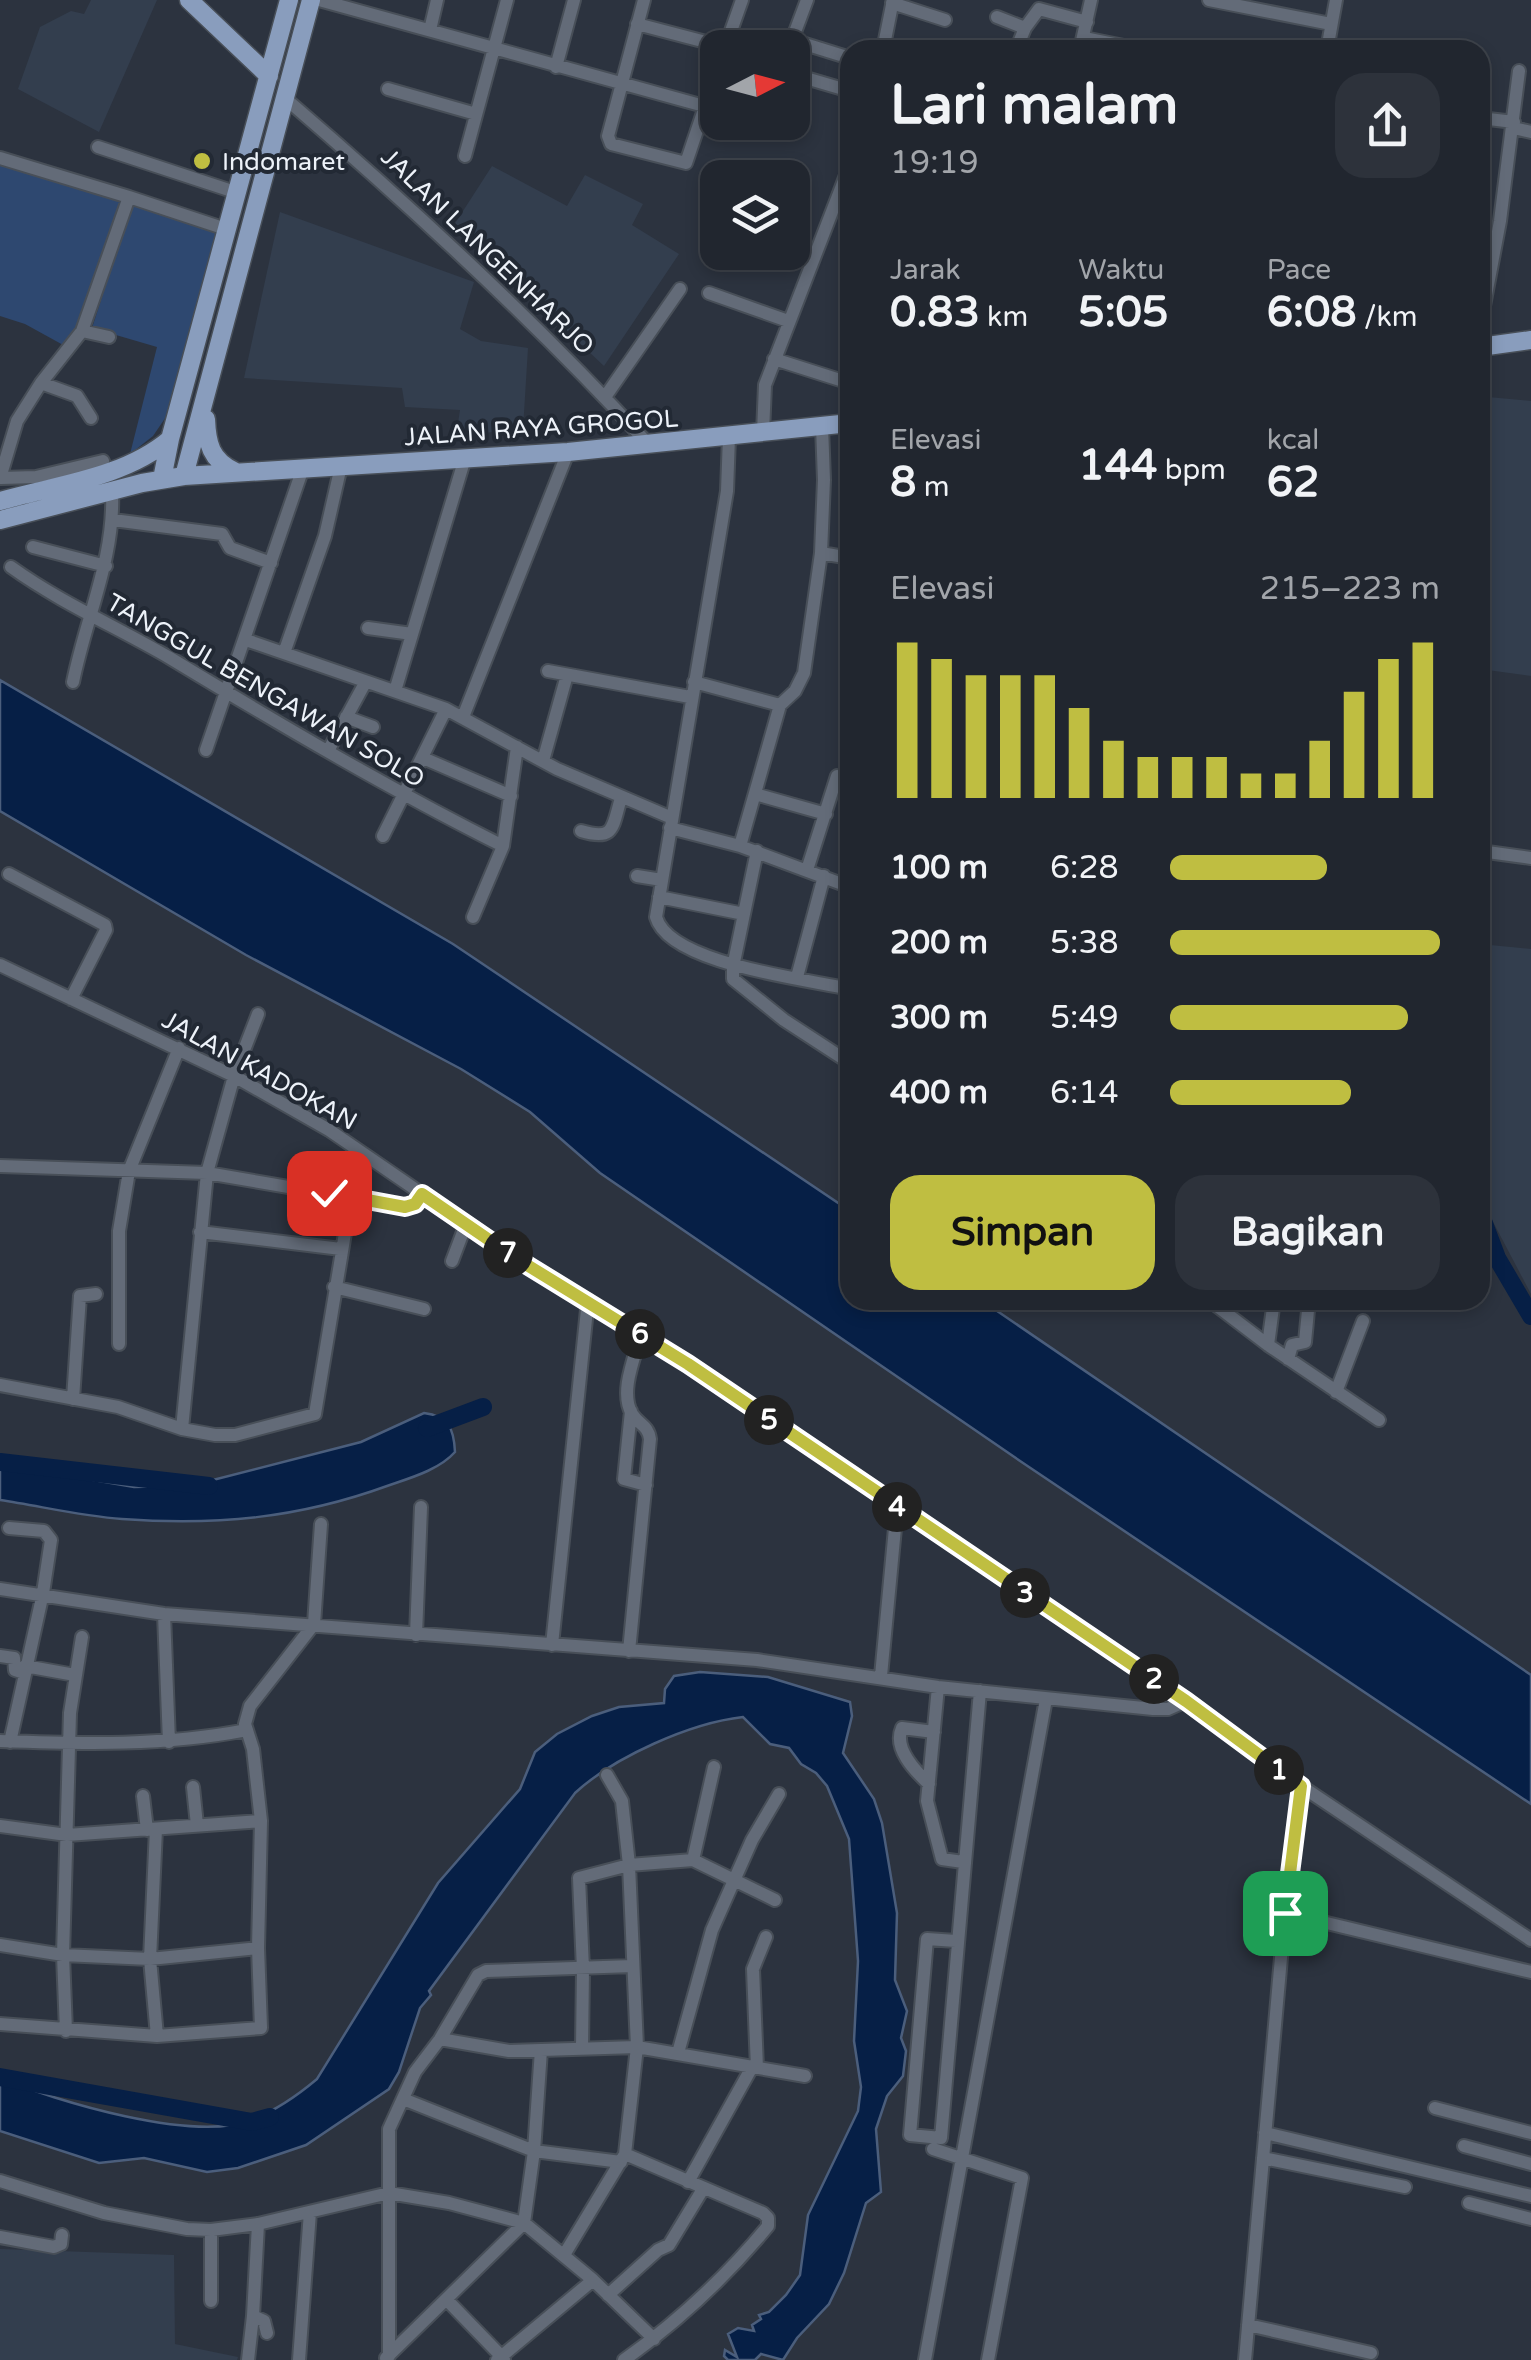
<!DOCTYPE html>
<html lang="id">
<meta charset="utf-8">
<style>
:root{--surface:#21262f;--page:#2d323b;--text:#f1f3f6;--muted:#a2a5aa;--line:#3e434b;--accent:#bfbe41}
body{margin:0;font-family:"Varela Round",sans-serif;background:var(--page);color:var(--text);height:100vh;display:flex;flex-direction:column;font-size:38px;white-space:nowrap}
*{box-sizing:border-box;margin:0}
p{font-size:32px;color:var(--muted)}
.icon{flex:none;width:55px;height:55px;fill:none;stroke:currentColor;stroke-width:2;stroke-linecap:round;stroke-linejoin:round}
.map{position:relative;flex:1;overflow:hidden}
.drawer{position:absolute;left:840px;top:40px;width:650px;height:1270px;display:flex;flex-direction:column;background:var(--surface);border-radius:30px;box-shadow:0 5px 15px #0003,0 0 0 2px var(--line)}
.drawer>*{flex:none}
.needle{width:65px;rotate:84deg}
.controls{position:absolute;left:700px;top:30px;display:grid;gap:20px}
.controls a{display:grid;place-items:center;width:110px;height:110px;border-radius:20px;background:var(--surface);box-shadow:0 5px 15px #0003,0 0 0 2px var(--line);font-size:50px}
.pin{position:absolute;display:grid;place-items:center;width:85px;height:85px;color:#fff;margin:-42px;border-radius:20px;box-shadow:0 5px 15px #0006}
.km{position:absolute;width:50px;height:50px;margin:-25px;border-radius:50%;background:#222;color:#fff;font-size:28px;line-height:50px;text-align:center}
.round{display:grid;place-items:center;flex:none;width:105px;height:105px;border-radius:30px;background:var(--page)}
.overview{display:flex;align-items:center;justify-content:space-between;height:170px;padding:0 50px}
h1{font-size:55px;font-weight:700;line-height:75px}
.metrics{display:grid;grid-template-columns:repeat(3,1fr);gap:15px;height:170px;padding:10px 50px}
.metrics div{display:grid;align-content:center}
.metrics b{font-size:42px;font-weight:700}
.metrics small{font-size:28px;font-weight:400}
.metrics p{font-size:28px}
.chart{height:280px;padding:20px 50px}
.chart p{display:flex;justify-content:space-between}
.chart svg{width:100%;height:180px;margin-top:10px;stroke:var(--accent);stroke-width:6}
.primary-button{display:flex;gap:20px;margin-top:auto;padding:20px 50px}
.primary-button a{flex:1;height:115px;border-radius:30px;background:var(--accent);color:#111;font-size:40px;font-weight:700;line-height:115px;text-align:center}
.primary-button a+a{background:var(--page);color:var(--text)}
ul{padding:0 50px;list-style:none;font-size:32px}
li{display:grid;grid-template-columns:160px 120px 1fr;align-items:center;height:75px}
li i{height:25px;border-radius:12px;background:var(--accent)}
.map>svg:first-child{display:block}
.built{fill:#333e4e}
.green{fill:#2e4870}
.water{fill:#061f46;stroke:#4b5e7c;stroke-width:2.5}
.lines{fill:none;stroke-linecap:round;stroke-linejoin:round}
.river{stroke:#061f46;stroke-width:18}
.minor-casing{stroke:#484f58;stroke-width:16}
.major-casing{stroke:#484f58;stroke-width:21}
.minor{stroke:#636b78;stroke-width:12}
.major{stroke:#899dbd;stroke-width:18}
.route-casing{stroke:#fff;stroke-width:20}
.route{stroke:#bfbe41;stroke-width:12}
.poi-dot{fill:#bfbe41;stroke:#222934;stroke-width:4}
.labels{text-anchor:middle;stroke-width:8;stroke-linejoin:round;paint-order:stroke}
.poi-label{font-size:25px;fill:#edf2f9;stroke:#222934;text-anchor:start}
.street-label{font-size:25px;fill:#edf2f9;stroke:#222934}
</style>
<div class="map">
<svg width="1531" height="2360" viewBox="0 0 1531 2360">
<rect width="100%" height="100%" fill="#2c333f"/>
<path class="built" d="M91,0H157L99,132L18,89L40,27L71,11L84,14Z
M492,166L567,206L585,175L643,204L632,225L679,254L604,366L454,225Z
M280,212L474,282L460,329L481,341L528,348L523,429L456,436L460,410L405,407L402,388L244,378Z
M1488,397L1531,401V676L1480,669V475Z
M1480,944L1531,949V1294L1491,1218L1480,1173Z
M0,2249L174,2255L175,2344L238,2357L237,2360H0Z"/>
<path class="green" d="M0,152L127,196L85,316L65,346L25,324L0,316Z
M134,198L221,225L176,402L153,436L130,454L157,347L92,328Z"/>
<path class="water" d="M0,680L453,944L850,1211V1300H981L1531,1675V1804L1026,1465L600,1173L530,1112L461,1069L246,955L0,811Z
M424,1413C448,1416 454,1428 455,1452C439,1470 410,1478 387,1486C299,1518 216,1526 122,1519C81,1516 40,1506 0,1500V1464L134,1487L173,1486L209,1481L361,1442Z
M700,1672L768,1677L850,1702L852,1716L843,1753L874,1799L882,1823L897,1913L895,1980L907,2011L901,2038L906,2051L903,2076L887,2096L876,2129L881,2192L866,2203L844,2273L829,2304L797,2338L783,2360L761,2354L755,2360H728L724,2356L725,2350L737,2357L728,2334L738,2328L754,2331L752,2325L761,2319L759,2315L769,2312L786,2295L800,2275L808,2215L858,2111L861,2087L854,2041L858,1961L849,1839L827,1786L816,1773L801,1764L789,1748L770,1744L743,1717C690,1723 614,1757 575,1793L429,1991L431,1995L420,2008L399,2072L389,2089L306,2145L238,2168L207,2172L144,2158L99,2163L0,2131V2078C56,2101 194,2143 251,2120C275,2111 298,2095 317,2079L438,1883L520,1789L535,1752L557,1734L592,1716L619,1707L664,1703L665,1689L674,1676Z"/>
<g class="lines">
<path class="river" d="M1480,1213L1497,1258L1531,1316
M427,1428L483,1407
M0,1462L209,1486
M0,2077L252,2122L270,2117"/>
<defs>
<path id="minor" d="M319,0L704,106
M644,0L608,136L611,144L686,163L718,68
M807,0L792,40L850,58
M1209,0L1331,24
M892,3L945,20
M997,17L1025,28
M637,24L725,47
M430,30L437,0
M1084,38L1144,50
M725,48L742,0
M883,50L893,0
M1016,50L1025,28L1039,9L1087,22
M1080,50L1091,0
M1327,50L1336,0
M556,67L574,0
M792,74L850,91
M388,89L476,114
M286,99C413,208 536,322 649,445
M1480,118L1514,122
M1514,128L1531,132
M98,147L238,193
M465,156L507,0
M0,158L129,197
M709,293L788,321
M1480,327L1500,221L1519,71
M82,331L109,337
M774,359L840,380
M41,383L77,396L91,418
M1480,392L1485,347
M605,397L680,289
M763,433L765,385L850,165
M729,437L727,491L656,917C669,964 806,979 850,989
M0,478L17,421L41,383L82,331L129,197L229,230
M1,478L36,477L103,461
M113,520L222,534L230,548L271,563
M33,547L106,566
M821,553L850,558
M11,567C61,603 117,627 170,658C279,724 389,789 503,846
M368,628L412,634
M246,640L446,709L557,769L672,818
M284,653L325,536L341,466
M548,671L690,697
M73,682C86,617 115,558 112,491
M694,682L780,705
M395,691L465,458
M346,717L373,727
M463,717L568,452
M206,750L303,468
M328,751L365,683
M423,758L511,796
M543,761L567,675
M755,794L826,814
M670,828L740,846L850,887
M581,831C615,841 612,828 621,798
M383,836L446,709
M740,846L780,705L795,691L804,673L821,553L824,480L822,426
M757,851L733,967V979L784,1020L850,1063
M1480,851L1531,858
M807,870L837,776
M9,874L105,925L106,930L71,999
M637,876L662,880
M659,897L744,914
M473,917L503,846L517,747
M0,965L234,1076L329,1130L514,1257L687,1364L1186,1701L1301,1786L1531,1940
M797,977L824,876
M0,1166L207,1173L405,1207L415,1203L423,1194
M200,1232L341,1249
M452,1261L466,1224
M334,1287L424,1309
M1209,1300L1268,1345L1379,1420
M119,1344V1231L129,1171L179,1048
M1268,1345L1274,1300
M1288,1359L1292,1345L1305,1342L1309,1300
M0,1385L118,1407L182,1429L215,1435H235L315,1414L351,1197
M1336,1392L1363,1321
M73,1399L80,1296L96,1294
M631,1411L624,1479L646,1485
M182,1429L207,1173L234,1076L258,1014
M9,1528L44,1531L51,1540L43,1593L10,1742
M0,1589L164,1614L757,1660L938,1687L1153,1709H1168L1186,1701
M164,1614L169,1742
M416,1635L421,1507
M552,1645L588,1300
M629,1651L650,1439C648,1425 639,1425 632,1414C619,1392 635,1357 641,1334
M0,1656L14,1658L15,1670L24,1673
M25,1666L75,1675
M881,1676L897,1507
M938,1687L927,1801L942,1859L963,1862
M0,1741C84,1744 164,1746 247,1730
M929,1784C914,1770 893,1748 902,1728L934,1732
M193,1787L197,1825
M143,1796L147,1830
M0,1826L67,1835L261,1821
M156,1829L150,1959L157,2036
M693,1860L775,1900
M1285,1913L1531,1972
M956,1941L927,1939L910,2135L941,2138L980,1691
M0,1945L63,1955L150,1959L258,1948
M0,2024L157,2036L261,2028L258,1948L261,1821L253,1749L245,1724L250,1706L314,1624L321,1524
M66,2031L63,1955L70,1713L82,1637
M440,2039L509,2051L637,2047L805,2076
M582,2048L583,1969L579,1878L629,1865L693,1860L714,1767
M678,2053L712,1930L752,1840L779,1794
M757,2068L753,1969L766,1937
M403,2099L534,2151L621,2162
M1435,2108L1531,2133
M1265,2133L1531,2196
M1464,2146L1531,2164
M933,2149L1022,2178L988,2360
M1263,2158L1405,2187
M0,2181L104,2213L187,2229L211,2230L258,2224L389,2193L449,2203L524,2223L593,2280L654,2339
M688,2182L752,2067
M1469,2203L1531,2219
M258,2224L253,2316L264,2321L267,2333
M211,2230V2301
M0,2237L54,2247L61,2244L62,2235
M564,2255L625,2154L637,2047L629,1865L622,1801L607,1775
M608,2295L658,2250L669,2245L703,2189
M447,2300L504,2359
M1248,2325L1371,2353
M389,2356V2129L415,2072L440,2039L478,1975L486,1971L633,1966
M386,2358L524,2223L534,2151L541,2050
M248,2360L253,2316
M299,2360L310,2212
M497,2360L593,2280
M624,2360C679,2321 725,2278 768,2226V2218L763,2213L625,2154
M925,2360L1046,1699
M1245,2360L1285,1913L1301,1786"/>
<path id="major" d="M189,0L269,76
M1480,347L1531,340
M206,419C207,444 211,460 234,471
M184,476L311,0
M162,479L170,439L289,0
M0,501C56,485 124,478 170,439
M0,520L142,483L184,476L568,452L850,423"/>
</defs>
<use href="#minor" class="minor-casing"/>
<use href="#major" class="major-casing"/>
<use href="#minor" class="minor"/>
<use href="#major" class="major"/>
</g>
<g class="lines">
<defs>
<path id="route" d="M329,1193L405,1207L415,1204L422,1194L514,1257L688,1364L1186,1701L1301,1786L1285,1913"/>
</defs>
<use href="#route" class="route-casing"/>
<use href="#route" class="route"/>
</g>
<circle class="poi-dot" cx="202" cy="161" r="10"/>
<g class="labels">
<g class="poi-label">
<text x="222" y="170">Indomaret</text>
</g>
<g class="street-label">
<text transform="translate(488 251) rotate(44)" y="9">JALAN LANGENHARJO</text>
<text transform="translate(541 427) rotate(-4)" y="9">JALAN RAYA GROGOL</text>
<text transform="translate(266 690) rotate(30)" y="9">TANGGUL BENGAWAN SOLO</text>
<text transform="translate(260 1070) rotate(29)" y="9">JALAN KADOKAN</text>
</g>
</g>
</svg>
<div class="controls">
<a><svg class="needle" viewBox="-14 -14 28 28"><path d="M0-13l5 13h-10z" fill="#e53935"/><path d="M0 13l5-13h-10z" fill="#a2a5aa"/></svg></a>
<a><svg class="icon" aria-label="layers" viewBox="0 0 24 24"><path d="M12 4l9 5-9 5-9-5zM3 14l9 5 9-5"/></svg></a>
</div>
<div class="pin" style="left:1285px;top:1913px;background:#1e9e55"><svg class="icon" aria-label="arrive" viewBox="0 0 24 24"><path d="M6 21V4h12l-3 4 3 4H6"/></svg></div>
<div class="pin" style="left:329px;top:1193px;background:#d93025"><svg class="icon" aria-label="check" viewBox="0 0 24 24"><path d="M5 12l5 5 9-10"/></svg></div>
<b class="km" style="left:1279px;top:1770px">1</b>
<b class="km" style="left:1154px;top:1679px">2</b>
<b class="km" style="left:1025px;top:1593px">3</b>
<b class="km" style="left:897px;top:1507px">4</b>
<b class="km" style="left:769px;top:1420px">5</b>
<b class="km" style="left:640px;top:1334px">6</b>
<b class="km" style="left:508px;top:1253px">7</b>
<section class="drawer">
<div class="overview"><div><h1>Lari malam</h1><p>19:19</p></div><a class="round"><svg class="icon" aria-label="share" viewBox="0 0 24 24"><path d="M12 15V3M7 8l5-5 5 5M5 13v7h14v-7"/></svg></a></div>
<div class="metrics">
<div><p>Jarak</p><b>0.83<small> km</small></b></div>
<div><p>Waktu</p><b>5:05</b></div>
<div><p>Pace</p><b>6:08<small> /km</small></b></div>
</div>
<div class="metrics">
<div><p>Elevasi</p><b>8<small> m</small></b></div>
<div><b>144<small> bpm</small></b></div>
<div><p>kcal</p><b>62</b></div>
</div>
<div class="chart"><p><span>Elevasi</span>215–223 m</p>
<svg viewBox="0 0 160 44" preserveAspectRatio="none"><path d="M5 44V6M15 44V10M25 44V14M35 44V14M45 44V14M55 44V22M65 44V30M75 44V34M85 44V34M95 44V34M105 44V38M115 44V38M125 44V30M135 44V18M145 44V10M155 44V6"/></svg>
</div>
<ul>
<li><b>100 m</b>6:28<i style="width:58%"></i></li>
<li><b>200 m</b>5:38<i style="width:100%"></i></li>
<li><b>300 m</b>5:49<i style="width:88%"></i></li>
<li><b>400 m</b>6:14<i style="width:67%"></i></li>
</ul>
<div class="primary-button"><a>Simpan</a><a>Bagikan</a></div>
</section>
</div>
